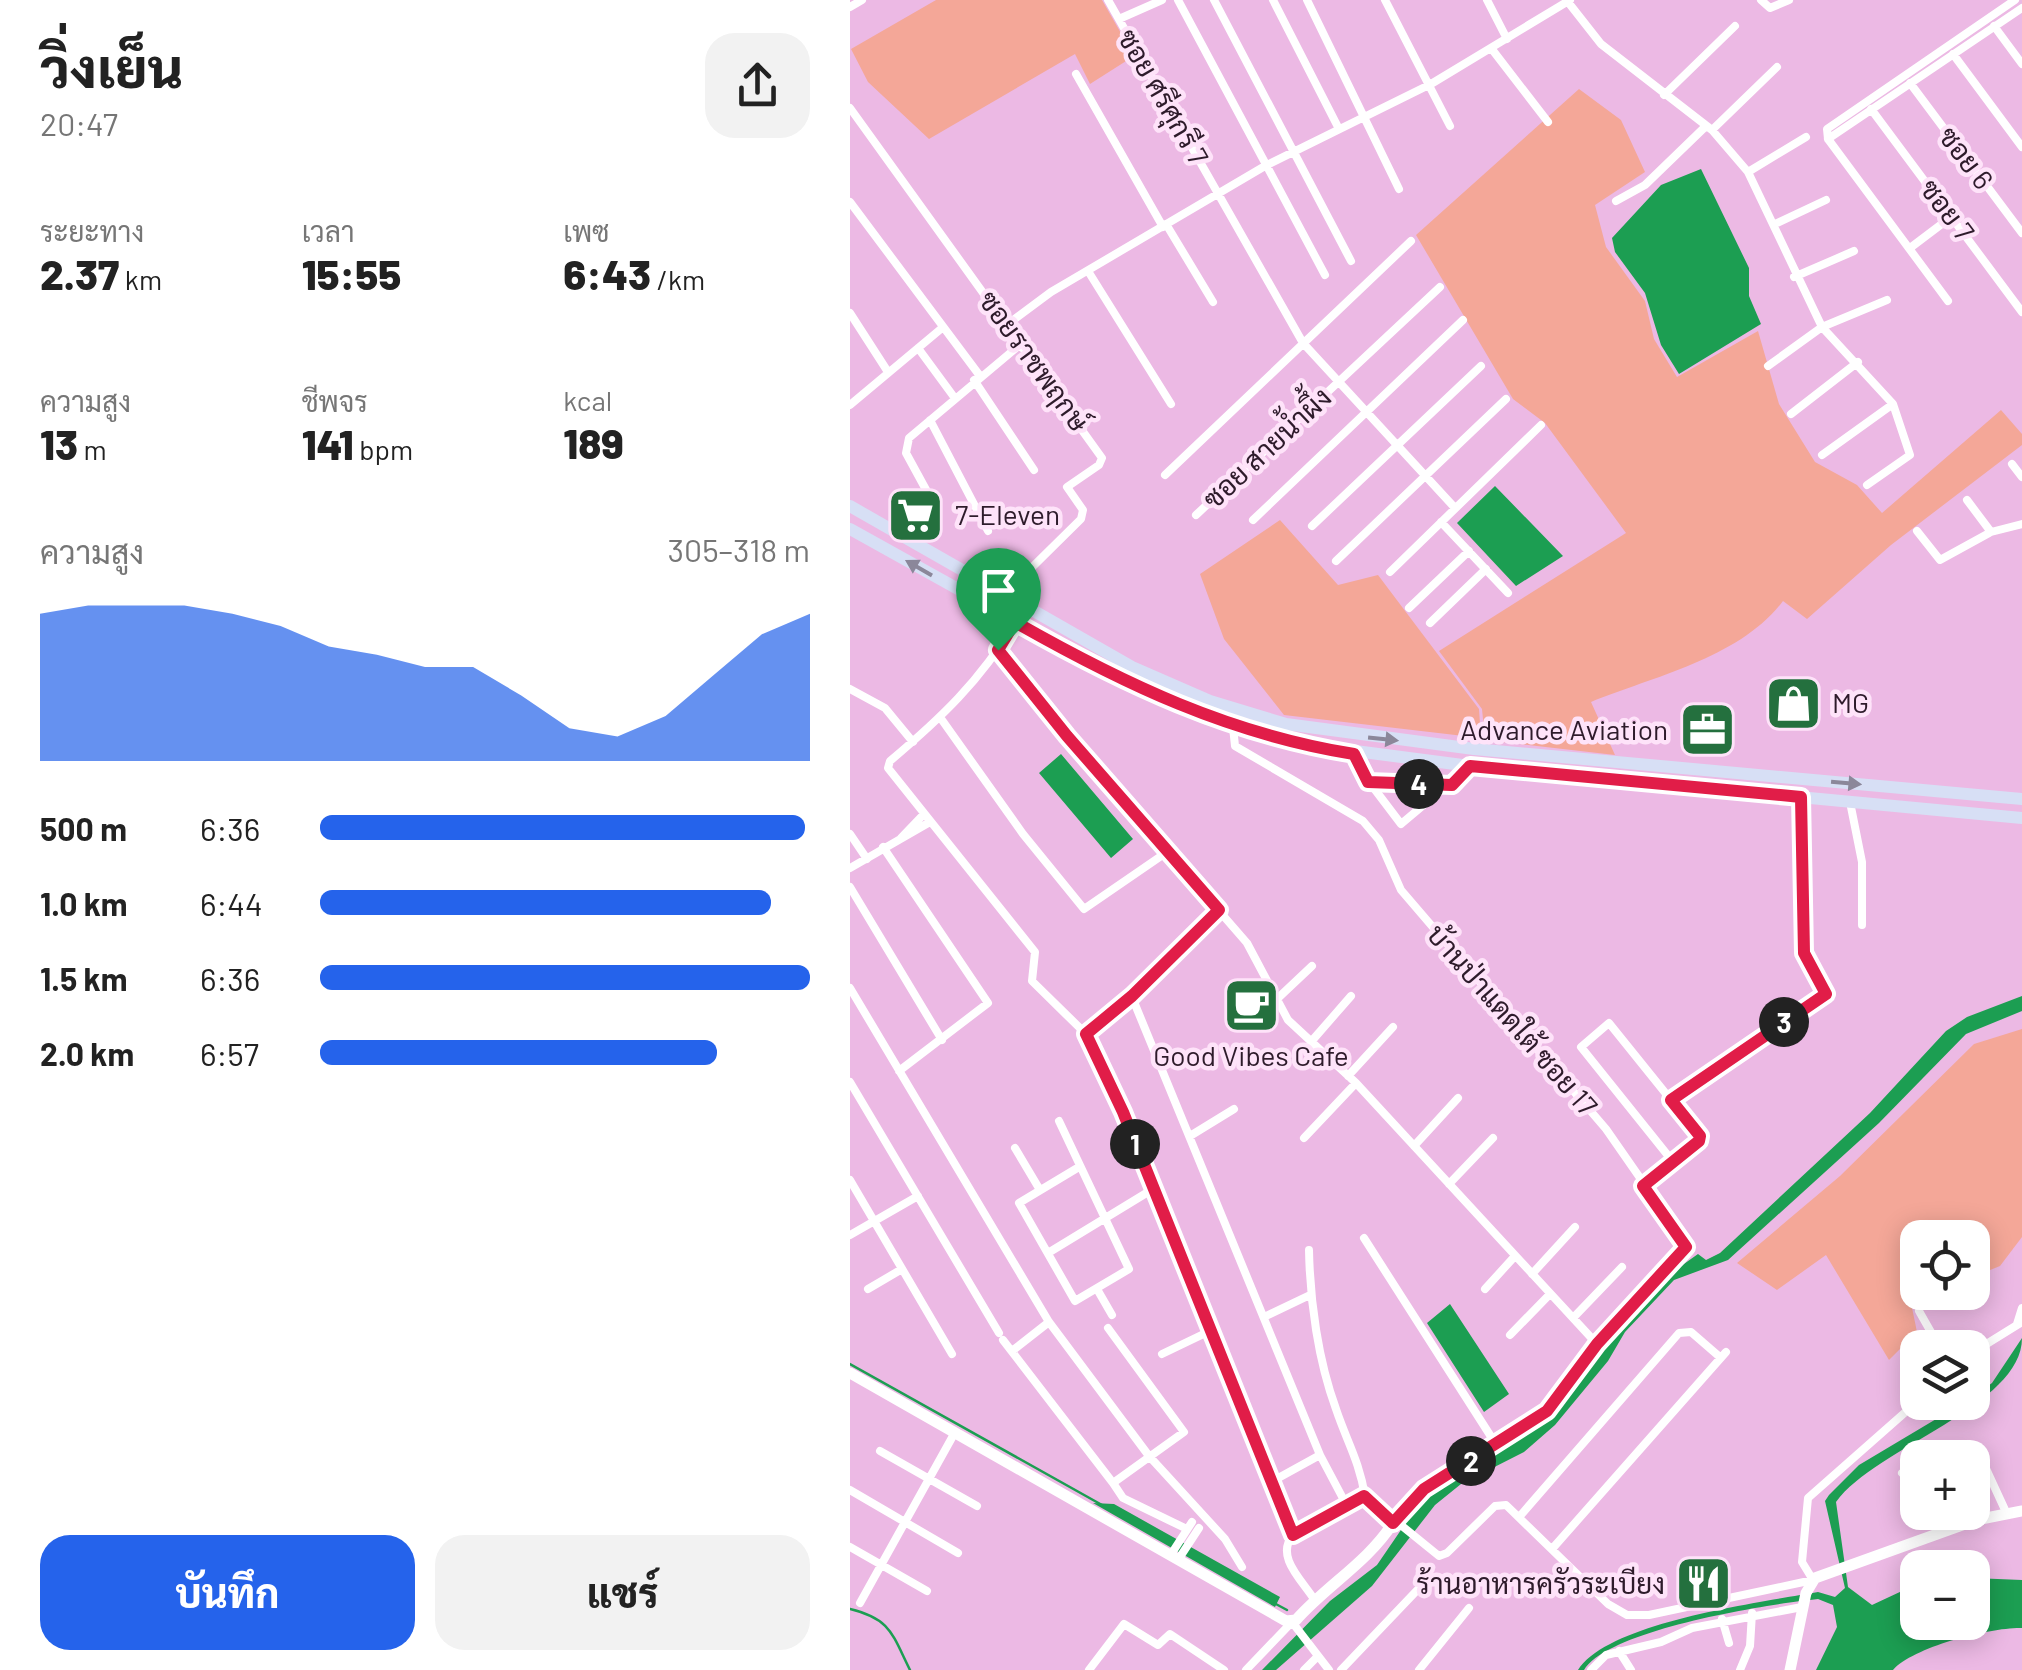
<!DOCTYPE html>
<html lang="th">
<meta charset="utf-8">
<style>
:root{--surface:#fff;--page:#f2f2f2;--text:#222;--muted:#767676;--accent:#2563eb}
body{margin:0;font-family:Barlow,Sarabun,sans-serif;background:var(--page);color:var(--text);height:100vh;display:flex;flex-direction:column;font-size:38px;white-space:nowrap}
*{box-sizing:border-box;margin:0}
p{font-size:32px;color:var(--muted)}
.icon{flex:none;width:55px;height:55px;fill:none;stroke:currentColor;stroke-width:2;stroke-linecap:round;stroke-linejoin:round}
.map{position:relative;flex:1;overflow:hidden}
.side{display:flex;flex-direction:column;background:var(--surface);width:850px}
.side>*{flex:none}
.fabs{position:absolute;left:1050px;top:1220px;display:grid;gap:20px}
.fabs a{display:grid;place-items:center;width:90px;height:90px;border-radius:20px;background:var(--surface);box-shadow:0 5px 25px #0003;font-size:50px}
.pin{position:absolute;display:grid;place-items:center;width:85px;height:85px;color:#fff;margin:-102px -42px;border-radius:50% 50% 50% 0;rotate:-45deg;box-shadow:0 0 10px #0007}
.pin .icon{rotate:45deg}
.km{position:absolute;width:50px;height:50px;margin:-25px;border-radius:50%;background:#222;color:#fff;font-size:28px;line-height:50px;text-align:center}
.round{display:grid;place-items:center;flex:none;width:105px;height:105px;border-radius:30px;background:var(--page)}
.overview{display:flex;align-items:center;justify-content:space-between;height:170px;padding:0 40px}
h1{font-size:55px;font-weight:800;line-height:75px}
.metrics{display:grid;grid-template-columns:repeat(3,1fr);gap:15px;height:170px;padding:10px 40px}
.metrics div{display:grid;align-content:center}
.metrics b{font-size:42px;font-weight:800}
.metrics small{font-size:28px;font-weight:400}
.metrics p{font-size:28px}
.chart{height:280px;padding:20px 40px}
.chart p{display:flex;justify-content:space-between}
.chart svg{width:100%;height:180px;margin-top:10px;fill:var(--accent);opacity:.7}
.action{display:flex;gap:20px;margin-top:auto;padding:20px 40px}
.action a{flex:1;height:115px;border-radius:30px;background:var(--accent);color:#fff;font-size:40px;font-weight:800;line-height:115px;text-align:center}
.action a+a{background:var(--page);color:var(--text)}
ul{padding:0 40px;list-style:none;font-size:32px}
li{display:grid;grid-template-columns:160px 120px 1fr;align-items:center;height:75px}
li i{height:25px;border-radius:12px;background:var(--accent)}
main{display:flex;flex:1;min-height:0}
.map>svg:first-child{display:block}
.green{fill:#f4a798}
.water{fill:#1c9e52}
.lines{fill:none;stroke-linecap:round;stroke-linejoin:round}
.stream{stroke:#1c9e52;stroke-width:2.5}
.street{stroke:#fff;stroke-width:8}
.secondary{stroke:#fff;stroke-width:11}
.primary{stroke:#d7dff5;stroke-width:12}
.oneway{fill:#8b879a}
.route-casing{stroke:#fff;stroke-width:20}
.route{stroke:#e11d48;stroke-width:12}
.labels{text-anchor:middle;stroke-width:9;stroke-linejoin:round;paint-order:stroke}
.street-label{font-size:28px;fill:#2e1b2b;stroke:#fee3f9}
.poi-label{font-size:28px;fill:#2e1b2b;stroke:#fee3f9;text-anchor:start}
</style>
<main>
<section class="side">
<div class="overview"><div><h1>วิ่งเย็น</h1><p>20:47</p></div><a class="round"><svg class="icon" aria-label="share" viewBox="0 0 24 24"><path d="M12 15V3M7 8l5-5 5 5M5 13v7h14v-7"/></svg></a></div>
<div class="metrics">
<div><p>ระยะทาง</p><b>2.37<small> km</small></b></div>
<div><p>เวลา</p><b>15:55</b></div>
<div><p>เพซ</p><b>6:43<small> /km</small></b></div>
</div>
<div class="metrics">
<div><p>ความสูง</p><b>13<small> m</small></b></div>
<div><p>ชีพจร</p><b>141<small> bpm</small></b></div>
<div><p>kcal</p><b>189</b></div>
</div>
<div class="chart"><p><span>ความสูง</span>305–318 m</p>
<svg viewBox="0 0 160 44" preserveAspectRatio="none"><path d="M0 44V8L10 6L20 6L30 6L40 8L50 11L60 16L70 18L80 21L90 21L100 28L110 36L120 38L130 33L140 23L150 13L160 8V44z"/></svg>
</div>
<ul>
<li><b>500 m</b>6:36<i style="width:99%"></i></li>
<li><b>1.0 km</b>6:44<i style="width:92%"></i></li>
<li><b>1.5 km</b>6:36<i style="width:100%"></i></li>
<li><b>2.0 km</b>6:57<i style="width:81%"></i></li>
</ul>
<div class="action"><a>บันทึก</a><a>แชร์</a></div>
</section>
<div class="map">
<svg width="1172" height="1670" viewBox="0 0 1172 1670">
<rect width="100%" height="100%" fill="#ecb9e4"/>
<path class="green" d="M86,0H252L284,56L240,84L225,54L79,139L18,82L1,49Z
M729,89L771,120L795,172L745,205L756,247L795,301L804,339L827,377L908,331L929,404L965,462L1007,485L1032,513L1151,410L1172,434V445L1041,545L957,619L933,601C890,658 805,676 741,702L765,755L635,740L632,709L589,651L776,533L695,423L663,399L566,235Z
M430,520L488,585L528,575L629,709L631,738L434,715L374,639L350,574Z
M1172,1029V1237L1150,1266L1123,1277L1122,1238H1068L1067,1264L1054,1269L1067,1332L1039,1360L976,1255L927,1290L887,1263L990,1176L1124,1044Z"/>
<path class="water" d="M851,169L899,268V296L911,324L829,374L811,345L795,293L765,252L762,238L811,185Z
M645,486L713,556L666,586L607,523Z
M211,754L283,839L261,858L189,773Z
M1172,996V1011L1116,1034L1029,1123L878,1260L824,1280L775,1332L758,1361L705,1425L674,1452L611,1484L585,1505L522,1586L426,1670H412L480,1601L527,1565L566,1508L606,1475L674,1436L723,1392L768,1328L824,1271L848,1254L856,1260L870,1253L1020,1113L1096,1031L1117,1017Z
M600,1304L659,1394L634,1412L577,1323Z
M1172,1338C1172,1406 1026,1447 986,1502L998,1587L1022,1605L1067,1584L1068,1622H1122L1123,1578L1172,1580V1628C1141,1627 1063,1647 1043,1670H966L987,1627L983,1605L968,1599C918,1604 759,1629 734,1670H728C758,1622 912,1602 968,1592L985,1597L995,1588L975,1501L979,1495L1009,1465L1113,1403L1122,1402L1123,1397L1142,1383Z
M243,1503L264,1504L430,1597L425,1607Z"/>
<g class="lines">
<path class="stream" d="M0,1364L252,1505
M424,1603L437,1610
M0,1609C41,1619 42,1634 60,1670"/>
<path class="street" d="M258,0L453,343L605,508
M328,0L475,275
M364,0L501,261
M423,0L489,129
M457,0L549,189
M535,0L600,126
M637,0L657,39
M911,0L920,8L939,0
M718,2L751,44L862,130L898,172L972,327L1043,404L1060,455L1017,485
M0,7L12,0
M269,19L312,0
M1144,26L1172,64
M641,48L698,122
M1103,54L1172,147
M226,74L313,227
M1060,83L1172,233
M814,95L885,26
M0,108L252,458L249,465L217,487L233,510L231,519L154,595
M1021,109L1172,312
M862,130L927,67
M978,139L977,129L1165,0
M898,172L956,137
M766,201L795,185L856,126
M0,202L130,376
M316,224L363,302
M925,224L976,200
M1060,248L1101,217
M238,271L321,404
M944,277L1004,251
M1098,301L978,139L1172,8
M0,313L38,372
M158,324L201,292L415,166L581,84L720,0
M68,348L104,397
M918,366L972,327L1037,300
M124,380L184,470
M0,405L92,328
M941,414L1008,362
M80,420L138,531
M972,455L1043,404
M1162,464L1172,477
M315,475L561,241
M80,497L56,453L59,438L172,343
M1117,500L1141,532
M346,515L590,287
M403,520L613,320
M591,522L658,593
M462,526L631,366
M1067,531L1090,560L1141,532L1172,524
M486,561L656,399
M540,572L691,425
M559,608L619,551
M165,623C130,681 91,718 40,761L38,768L185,952L182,981L236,1034L273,1112L443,1535
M580,623L636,569
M148,650L217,736L397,943L438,1020L506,1083L747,1344
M0,689L35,708L63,742
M92,720L173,834L234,909L317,852
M383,727L385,746L513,821L529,840L551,890L756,1129L836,1244L747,1344L697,1411L574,1489L543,1523
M504,754L507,766L551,824L620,766
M518,782L602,785
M1000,802L1012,862V925
M0,834L17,859
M51,838L74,814
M33,847L138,1003L49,1071
M0,868L80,822
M0,887L92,1040
M0,988L199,1322L299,1456L375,1539L392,1567
M282,997L470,1455L497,1506
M427,999L462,966
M236,1034L282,997L369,910
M460,1043L501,996
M498,1076L543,1027
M0,1082L149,1333
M821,1100L975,994L954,953L951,797
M209,1121L279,1269L225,1301L169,1203L229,1167
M340,1136L384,1109
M454,1138L506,1083
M564,1146L608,1098
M165,1148L190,1190
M0,1180L102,1354
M599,1184L643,1138
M793,1186L850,1136L759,1023L731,1047L824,1163
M0,1235L68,1196
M514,1238L647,1446
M459,1250C460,1301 468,1360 486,1409C497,1442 509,1460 515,1496
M198,1253L303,1189
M682,1274L725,1227
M18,1289L52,1269
M247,1289L262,1315
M635,1289L665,1256
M1069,1311L1090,1348
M414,1317L460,1295
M723,1318L772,1267
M1167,1324L1172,1308
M660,1335L700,1294
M153,1340L263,1483L334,1432L258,1328
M162,1351L199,1322
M1122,1353L1172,1322
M312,1354L362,1330
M1126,1447L1156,1512
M30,1451L127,1506
M1052,1473L1068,1485
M421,1482L470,1455
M263,1483L273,1498L337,1529
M0,1490L108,1553
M515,1496L589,1556L597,1553L645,1506L656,1505L758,1604L777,1615H799L963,1580L952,1562L958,1498L1068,1401
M1081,1512L1089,1533
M670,1516L829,1333L841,1332L871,1358
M0,1547L77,1591
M702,1549L876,1352
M320,1556L342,1522
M328,1560L349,1528
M464,1599C451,1579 425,1556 443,1535L515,1496
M10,1603L104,1434
M872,1619L879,1643
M769,1651L781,1670
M239,1670L274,1624L308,1645L320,1634L374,1670
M396,1670L442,1622L479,1670
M454,1670L467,1657
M491,1670L574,1583
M569,1670L619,1608
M741,1670L756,1655L811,1642L842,1628L952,1607
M890,1670L900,1646L902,1613"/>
<path class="secondary" d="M0,1373L436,1621L446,1620C477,1585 517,1563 543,1523
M940,1670L956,1593L965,1578L1126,1520L1172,1511"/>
<path class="primary" d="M0,506L282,667L360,701L436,724L624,749L1172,799
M0,529L297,694L357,719L444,743L620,766L1172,818"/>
</g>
<defs><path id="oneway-solid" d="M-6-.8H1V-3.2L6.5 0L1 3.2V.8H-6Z" transform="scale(2.5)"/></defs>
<g class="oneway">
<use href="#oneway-solid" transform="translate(69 568) rotate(-150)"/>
<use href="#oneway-solid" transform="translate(533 739) rotate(6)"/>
<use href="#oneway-solid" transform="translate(996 783) rotate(5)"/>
</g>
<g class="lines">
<defs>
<path id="route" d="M165,622C274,684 379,734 504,754L518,782L602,785L620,766L951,797L954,953L976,994L821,1100L850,1136L849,1141L793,1186L836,1247L747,1344L697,1411L574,1489L543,1523L514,1496L443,1535L273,1112L236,1034L282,996L369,910L217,736L148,650Z"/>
</defs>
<use href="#route" class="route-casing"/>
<use href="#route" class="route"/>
</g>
<defs>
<symbol id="supermarket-square" viewBox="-11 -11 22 22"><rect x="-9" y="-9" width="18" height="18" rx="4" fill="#24703e" stroke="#fee3f9"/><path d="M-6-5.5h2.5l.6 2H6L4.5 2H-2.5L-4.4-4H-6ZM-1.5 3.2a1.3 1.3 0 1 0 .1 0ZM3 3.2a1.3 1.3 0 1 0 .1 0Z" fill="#fff"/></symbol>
<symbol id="shop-square" viewBox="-11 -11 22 22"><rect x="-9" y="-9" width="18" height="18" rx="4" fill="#24703e" stroke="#fee3f9"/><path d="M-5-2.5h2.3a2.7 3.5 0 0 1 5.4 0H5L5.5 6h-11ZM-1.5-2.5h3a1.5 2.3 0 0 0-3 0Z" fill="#fff"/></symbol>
<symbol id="office-square" viewBox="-11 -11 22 22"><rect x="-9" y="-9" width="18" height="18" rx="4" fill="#24703e" stroke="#fee3f9"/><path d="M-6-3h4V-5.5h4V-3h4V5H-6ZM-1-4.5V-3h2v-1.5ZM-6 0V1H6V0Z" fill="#fff"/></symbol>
<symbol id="cafe-square" viewBox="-11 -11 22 22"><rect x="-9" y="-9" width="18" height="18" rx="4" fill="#24703e" stroke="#fee3f9"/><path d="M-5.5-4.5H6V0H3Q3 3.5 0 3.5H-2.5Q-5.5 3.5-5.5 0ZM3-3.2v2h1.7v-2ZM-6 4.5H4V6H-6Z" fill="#fff"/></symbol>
<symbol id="restaurant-square" viewBox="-11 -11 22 22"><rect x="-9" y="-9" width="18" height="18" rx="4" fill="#24703e" stroke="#fee3f9"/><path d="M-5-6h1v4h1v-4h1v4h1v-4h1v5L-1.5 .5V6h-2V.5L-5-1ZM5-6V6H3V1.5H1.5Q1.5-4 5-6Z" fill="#fff"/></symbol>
</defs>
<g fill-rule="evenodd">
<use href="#supermarket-square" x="34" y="484" width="63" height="63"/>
<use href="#shop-square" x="912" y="672" width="63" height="63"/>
<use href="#office-square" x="826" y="698" width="63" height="63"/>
<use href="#cafe-square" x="370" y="974" width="63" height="63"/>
<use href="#restaurant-square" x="822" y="1552" width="63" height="63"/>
</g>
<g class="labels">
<g class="street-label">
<text transform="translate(313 97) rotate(60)" y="10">ซอย ศรีศุกรี 7</text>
<text transform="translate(1116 158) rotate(53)" y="10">ซอย 6</text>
<text transform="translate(1097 210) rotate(53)" y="10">ซอย 7</text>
<text transform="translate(184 361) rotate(54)" y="10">ซอยราชพฤกษ์</text>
<text transform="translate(417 448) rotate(-43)" y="10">ซอย สายน้ำผึ้ง</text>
<text transform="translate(662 1020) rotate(49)" y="10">บ้านป่าแดดใต้ ซอย 17</text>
</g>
<g class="poi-label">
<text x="105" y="525">7-Eleven</text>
<text x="982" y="713">MG</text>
<text x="818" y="740" text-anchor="end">Advance Aviation</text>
<text x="401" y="1066" text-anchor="middle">Good Vibes Cafe</text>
<text x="815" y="1594" text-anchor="end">ร้านอาหารครัวระเบียง</text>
</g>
</g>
</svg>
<div class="fabs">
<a><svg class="icon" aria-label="locate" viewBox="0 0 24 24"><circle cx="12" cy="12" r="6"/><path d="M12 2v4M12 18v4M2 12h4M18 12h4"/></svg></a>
<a><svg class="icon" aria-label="layers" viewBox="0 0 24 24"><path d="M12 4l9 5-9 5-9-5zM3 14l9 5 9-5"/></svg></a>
<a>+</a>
<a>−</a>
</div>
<div class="pin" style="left:148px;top:650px;background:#1e9e55"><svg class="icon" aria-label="arrive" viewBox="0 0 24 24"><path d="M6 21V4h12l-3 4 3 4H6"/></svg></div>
<b class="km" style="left:285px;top:1144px">1</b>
<b class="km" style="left:621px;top:1461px">2</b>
<b class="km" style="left:934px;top:1022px">3</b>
<b class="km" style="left:569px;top:784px">4</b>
</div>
</main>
